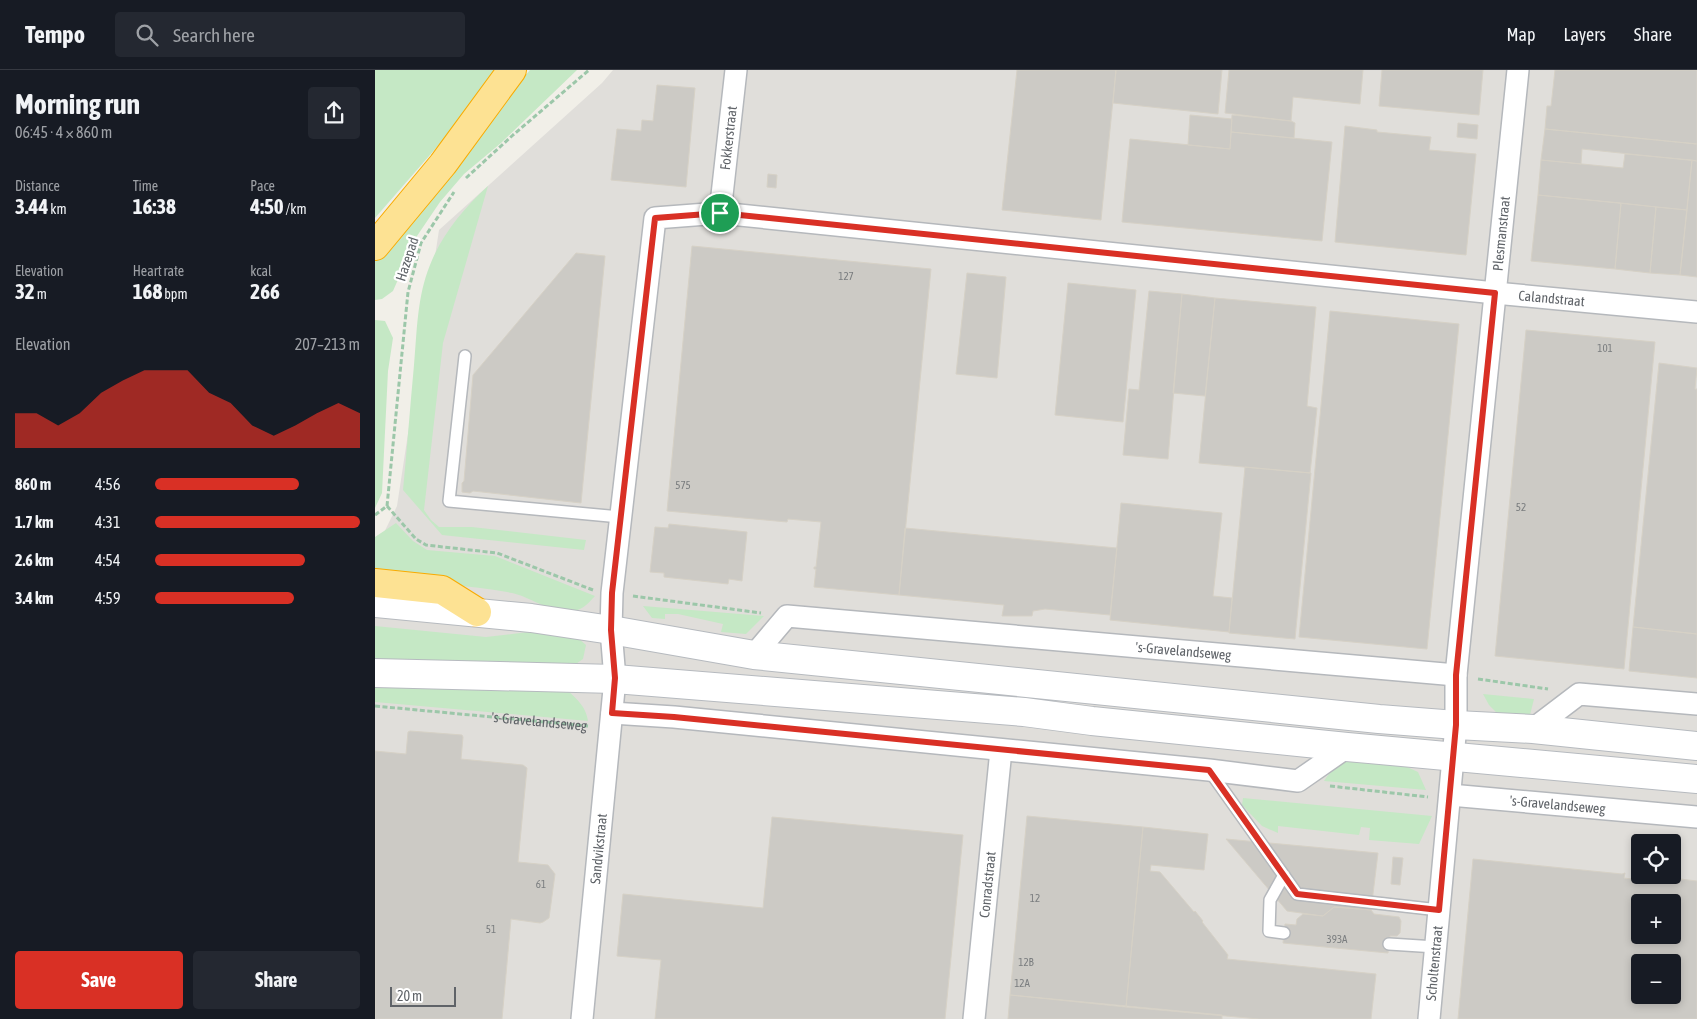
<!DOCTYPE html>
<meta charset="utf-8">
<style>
:root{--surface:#171b24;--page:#242831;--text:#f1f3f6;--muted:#9ea1a6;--line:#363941;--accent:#d93025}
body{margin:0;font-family:"Asap Condensed",sans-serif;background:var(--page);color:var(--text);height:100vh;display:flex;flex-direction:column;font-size:19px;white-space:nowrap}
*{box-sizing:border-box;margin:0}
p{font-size:16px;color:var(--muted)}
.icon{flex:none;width:28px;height:28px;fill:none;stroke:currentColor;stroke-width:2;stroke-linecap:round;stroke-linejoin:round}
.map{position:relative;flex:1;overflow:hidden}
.sheet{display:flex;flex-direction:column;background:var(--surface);width:375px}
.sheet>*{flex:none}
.fabs{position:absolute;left:1256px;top:764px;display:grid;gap:10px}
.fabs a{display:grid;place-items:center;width:50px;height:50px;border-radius:5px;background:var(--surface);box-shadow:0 2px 8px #0003;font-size:25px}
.scale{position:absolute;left:15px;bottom:12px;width:66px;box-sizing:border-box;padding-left:5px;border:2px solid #5f6368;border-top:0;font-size:14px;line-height:18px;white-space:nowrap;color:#5f6368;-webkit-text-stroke:4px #fff;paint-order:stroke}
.pin{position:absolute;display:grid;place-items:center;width:42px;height:42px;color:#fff;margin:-21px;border:2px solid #fff;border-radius:50%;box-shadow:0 1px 5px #0007}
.round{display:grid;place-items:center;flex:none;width:52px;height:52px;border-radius:5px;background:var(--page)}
.overview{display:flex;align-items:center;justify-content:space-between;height:85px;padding:0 15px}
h1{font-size:28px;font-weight:700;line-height:38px}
.metrics{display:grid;grid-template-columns:repeat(3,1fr);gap:8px;height:85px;padding:5px 15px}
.metrics div{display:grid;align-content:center}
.metrics b{font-size:21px;font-weight:700}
.metrics small{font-size:14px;font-weight:400}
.metrics p{font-size:14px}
.chart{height:140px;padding:10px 15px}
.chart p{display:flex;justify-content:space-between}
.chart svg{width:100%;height:90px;margin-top:5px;fill:var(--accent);opacity:.7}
.button{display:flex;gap:10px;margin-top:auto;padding:10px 15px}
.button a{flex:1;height:58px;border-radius:5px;background:var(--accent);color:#fff;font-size:20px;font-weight:700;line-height:58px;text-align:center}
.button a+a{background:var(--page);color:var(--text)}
ul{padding:0 15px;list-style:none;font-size:16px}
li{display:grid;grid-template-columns:80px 60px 1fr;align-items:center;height:38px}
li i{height:12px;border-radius:6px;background:var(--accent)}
header{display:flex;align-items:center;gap:30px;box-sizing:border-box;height:70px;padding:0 25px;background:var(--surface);border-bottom:1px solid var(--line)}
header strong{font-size:24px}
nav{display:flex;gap:28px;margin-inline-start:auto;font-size:18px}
.search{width:350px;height:45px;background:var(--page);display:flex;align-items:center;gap:12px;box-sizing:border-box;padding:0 18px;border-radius:5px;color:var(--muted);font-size:19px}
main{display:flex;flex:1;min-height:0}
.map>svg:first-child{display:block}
.industrial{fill:#e0deda;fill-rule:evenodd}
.green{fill:#c5e8c5}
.building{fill:#cccac5;stroke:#d6d1c6;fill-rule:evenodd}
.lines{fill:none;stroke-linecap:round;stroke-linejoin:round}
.service-casing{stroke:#b5b8bc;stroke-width:14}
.minor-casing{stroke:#b5b8bc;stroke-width:24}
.secondary-casing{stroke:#b6babf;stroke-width:30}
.motorway-casing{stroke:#f9ab00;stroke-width:30}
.path{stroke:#9cc7a9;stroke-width:3;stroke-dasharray:5 2.5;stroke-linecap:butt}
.service{stroke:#fff;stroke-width:11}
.minor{stroke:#fff;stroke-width:21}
.secondary{stroke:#fff;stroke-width:28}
.motorway{stroke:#fde293;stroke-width:28}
.route-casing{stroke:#fff;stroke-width:10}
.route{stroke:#d93025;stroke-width:6}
.labels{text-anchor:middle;stroke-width:4.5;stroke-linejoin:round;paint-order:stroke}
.number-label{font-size:11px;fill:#7a7d7f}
.street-label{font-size:14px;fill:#5f6368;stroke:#fff}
</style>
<header>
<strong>Tempo</strong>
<div class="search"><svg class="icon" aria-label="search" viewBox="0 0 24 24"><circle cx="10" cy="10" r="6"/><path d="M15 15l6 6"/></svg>Search here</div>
<nav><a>Map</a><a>Layers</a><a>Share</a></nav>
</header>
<main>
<section class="sheet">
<div class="overview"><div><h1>Morning run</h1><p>06:45 · 4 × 860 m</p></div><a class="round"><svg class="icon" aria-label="share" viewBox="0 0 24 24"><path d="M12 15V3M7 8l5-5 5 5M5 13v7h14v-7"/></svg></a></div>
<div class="metrics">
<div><p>Distance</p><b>3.44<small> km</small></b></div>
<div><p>Time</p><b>16:38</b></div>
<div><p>Pace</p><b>4:50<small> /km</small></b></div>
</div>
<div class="metrics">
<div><p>Elevation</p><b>32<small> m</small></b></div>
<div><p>Heart rate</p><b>168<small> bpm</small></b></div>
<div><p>kcal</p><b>266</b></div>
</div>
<div class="chart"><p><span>Elevation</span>207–213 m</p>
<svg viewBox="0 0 160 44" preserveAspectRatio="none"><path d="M0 44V27L10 27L20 33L30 27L40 17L50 11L60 6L70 6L80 6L90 17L100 22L110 33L120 38L130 33L140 27L150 22L160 27V44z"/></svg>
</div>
<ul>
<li><b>860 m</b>4:56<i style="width:70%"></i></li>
<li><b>1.7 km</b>4:31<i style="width:100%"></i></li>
<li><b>2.6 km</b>4:54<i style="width:73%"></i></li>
<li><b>3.4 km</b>4:59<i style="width:68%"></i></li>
</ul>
<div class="button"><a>Save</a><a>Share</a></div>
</section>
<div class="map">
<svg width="1322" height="949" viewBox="0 0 1322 949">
<rect width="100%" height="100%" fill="#f1efe8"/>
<path class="industrial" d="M238,0H1322V949H0V481L22,436L64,160L227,13ZM1265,772H1298V805H1265ZM1265,832H1298V865H1265ZM1265,892H1298V925H1265Z"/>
<path class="green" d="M0,0H123L75,62L0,148Z
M155,0H202L126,73L89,104L65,132L42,166L18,221L7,229L0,230V184L88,76Z
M113,116L68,273L49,440L56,450L64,457H97L211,470L209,480L67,465L28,420C32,379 35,337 39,295C42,261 42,227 55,195C67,164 89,138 113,116Z
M0,250L10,251L18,268L13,301L7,423L0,438Z
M21,453L38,471L52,480L120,486L220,526C211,536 205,542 191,542C177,543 153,526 137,523C92,514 45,514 0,507V467Z
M268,536L389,546L371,564L346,562L348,554L303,544H290V549L277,548Z
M0,556L111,567L153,562L202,567L211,575L208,589L198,596L0,591Z
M0,614L193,621C203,630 211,637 213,651L0,632Z
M1108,624L1159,629L1154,649L1126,647L1114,635Z
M996,687L1030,696L1043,702L1051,720L949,711C964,688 971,691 996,687Z
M868,728L1057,746L1044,774L994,770L995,758L986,757L984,765L903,756V763L887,756L867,735Z"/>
<path class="building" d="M642,0H741L726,150L627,140Z
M741,0H847L843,44L738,33Z
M854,0H988L985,34L918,27L916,51L850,43Z
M1007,0H1108L1104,45L1004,36Z
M1180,0H1322V74L1170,59L1172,36H1176Z
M282,15L320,18L311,117L236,110L242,59L266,61L267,50L278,51Z
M815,45L857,49L855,79L813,75Z
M857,45L916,51L920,53L919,68L856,62Z
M1083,53L1103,55L1102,69L1082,67Z
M970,56L1002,60V62L1056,67L1054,80L1101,84L1091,185L960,172Z
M1170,59L1322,74V91L1207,79L1206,94L1166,90Z
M856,62L957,72L947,171L747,152L755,69L855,79Z
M1250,84L1317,90L1312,140L1163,125L1166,90L1248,98Z
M1317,90L1322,91V207L1305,205Z
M393,104L402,105L401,118L392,117Z
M1163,125L1246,133L1240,199L1156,191Z
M1246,133L1281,137L1275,203L1240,199Z
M1281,137L1312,140L1305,205L1275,203Z
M317,176L556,199L524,525L439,517L441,499H439V497H441L446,452L413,449L412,452L292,441Z
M201,183L230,186L206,433L98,421L95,423L87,422V413L89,411L98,305Z
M592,203L631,207L622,308L581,304Z
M693,213L761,220L748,352L680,345Z
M774,221L807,224L793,389L748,385L754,319L764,320Z
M807,224L840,228L830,326L798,323Z
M840,228L941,237L932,336L942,338L935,403L824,393Z
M955,241L1084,254L1052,579L924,567Z
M1151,260L1280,272L1249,599L1120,586Z
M1284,293L1322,298L1320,319H1322V564L1258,557Z
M870,397L936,403L920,569L854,563Z
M746,433L847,443L838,526L857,528L854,562L735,550Z
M294,454L372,462L367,511L354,509L353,514L289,507V503L275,502L280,457L293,458Z
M530,458L742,478L735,545L670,539L658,541L657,546H627L629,535L524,525Z
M1258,557L1322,564V608L1254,601Z
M35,661L87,665L88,667L86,689L148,695L152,698L143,792L173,795L180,804L174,848L168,852L165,853L136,849L127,949H0V681L31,684L33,662Z
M652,746L768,757L751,937L635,925Z
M397,747L588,765L570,949H280L286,890L242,886L248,824L388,838Z
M768,757L833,764L829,800L776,795L775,801L785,802L819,842L820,841L828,851L827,852L853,885L852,889L1001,904L996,949H884L751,937Z
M851,769L1003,783L996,840L959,837L948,846L912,841Z
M1018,787L1028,788L1025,815L1016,814Z
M1098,789L1247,804L1250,803L1249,808L1256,809L1257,806L1261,805L1264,806L1265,809L1271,810V805L1322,811V949H1083ZM1265,832H1298V865H1265ZM1265,892H1298V925H1265Z
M959,837L996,840L999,844L1024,847L1026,851L1025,863L1022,866H1015L1013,883L908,873L910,854L921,855L922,849L928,844L948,846Z
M635,925L847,945V949H633Z"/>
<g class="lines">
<defs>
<path id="service" d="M90,286L74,431L245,447
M834,700L922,824L1064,840
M909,805L895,830L894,861L909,863
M1014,874L1061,877"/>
<g id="minor">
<path id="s2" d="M345,143L1120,223L1322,242"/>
<path id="s3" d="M379,585L412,546L1081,605"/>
<path d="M237,643L299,647L834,700L923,711L972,677"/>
<path d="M1158,659L1204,624L1322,634"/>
<path id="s4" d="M1075,725L1322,747"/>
<path id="s5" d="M207,949L240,609L236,560L237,523L280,148L345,143L361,0"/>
<path id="s6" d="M599,949L626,680"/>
<path id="s7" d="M1054,949L1081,655V605L1143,0"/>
</g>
<path id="secondary" d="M0,533L156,548L236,560L379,585L1004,649L1081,655L1158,659L1322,676
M0,603L240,609L649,642L717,651L972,677L1322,709"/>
<path id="motorway" d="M0,176L68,94L137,0
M0,513L67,520L102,542"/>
</defs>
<use href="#service" class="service-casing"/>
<use href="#minor" class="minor-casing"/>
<use href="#secondary" class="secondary-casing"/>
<use href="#motorway" class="motorway-casing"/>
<g class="path">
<path d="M91,108L138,65L214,0"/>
<path d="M12,436L41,469L51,475L122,483L218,520"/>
<path d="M0,445L12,436L33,222L46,173L79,122"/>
<path d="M258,526L386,543"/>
<path d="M1103,609L1173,619"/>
<path id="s1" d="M0,636L213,656"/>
<path d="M955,716L1053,727"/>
</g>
<use href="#service" class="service"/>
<use href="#minor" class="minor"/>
<use href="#secondary" class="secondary"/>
<use href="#motorway" class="motorway"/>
</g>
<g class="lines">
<defs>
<path id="route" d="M345,143L1120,223L1081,605V655L1064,840L922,824L834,700L299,647L237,643L240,608L236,560L237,523L280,148Z"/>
</defs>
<use href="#route" class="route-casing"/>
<use href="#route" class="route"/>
</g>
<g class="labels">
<g class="number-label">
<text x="471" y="210">127</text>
<text x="1230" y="282">101</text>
<text x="308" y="419">575</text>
<text x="1146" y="441">52</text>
<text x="166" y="818">61</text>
<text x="660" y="832">12</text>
<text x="116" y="863">51</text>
<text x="962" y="873">393A</text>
<text x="651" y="896">12B</text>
<text x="647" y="917">12A</text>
</g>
<g class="street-label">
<text dy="5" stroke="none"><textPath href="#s5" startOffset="946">Fokkerstraat</textPath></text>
<text dy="5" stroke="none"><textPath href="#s7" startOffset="789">Plesmanstraat</textPath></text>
<text transform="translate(32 189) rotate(-72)" y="5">Hazepad</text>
<text dy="5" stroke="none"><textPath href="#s2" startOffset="836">Calandstraat</textPath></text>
<text dy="5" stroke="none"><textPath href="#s3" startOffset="449">'s-Gravelandseweg</textPath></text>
<text dy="5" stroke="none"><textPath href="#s1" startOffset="165">'s-Gravelandseweg</textPath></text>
<text dy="5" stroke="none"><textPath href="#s4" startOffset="108">'s-Gravelandseweg</textPath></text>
<text dy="5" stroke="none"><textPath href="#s5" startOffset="171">Sandvikstraat</textPath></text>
<text dy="5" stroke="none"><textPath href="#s6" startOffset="135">Conradstraat</textPath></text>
<text dy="5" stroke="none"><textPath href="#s7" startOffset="56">Scholtenstraat</textPath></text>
</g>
</g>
</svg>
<div class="fabs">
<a><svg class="icon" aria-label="locate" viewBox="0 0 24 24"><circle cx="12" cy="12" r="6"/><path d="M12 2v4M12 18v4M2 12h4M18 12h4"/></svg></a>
<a>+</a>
<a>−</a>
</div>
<div class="scale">20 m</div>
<div class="pin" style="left:345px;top:143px;background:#1e9e55"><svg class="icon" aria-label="arrive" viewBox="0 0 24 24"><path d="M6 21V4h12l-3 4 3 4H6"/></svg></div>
</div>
</main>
